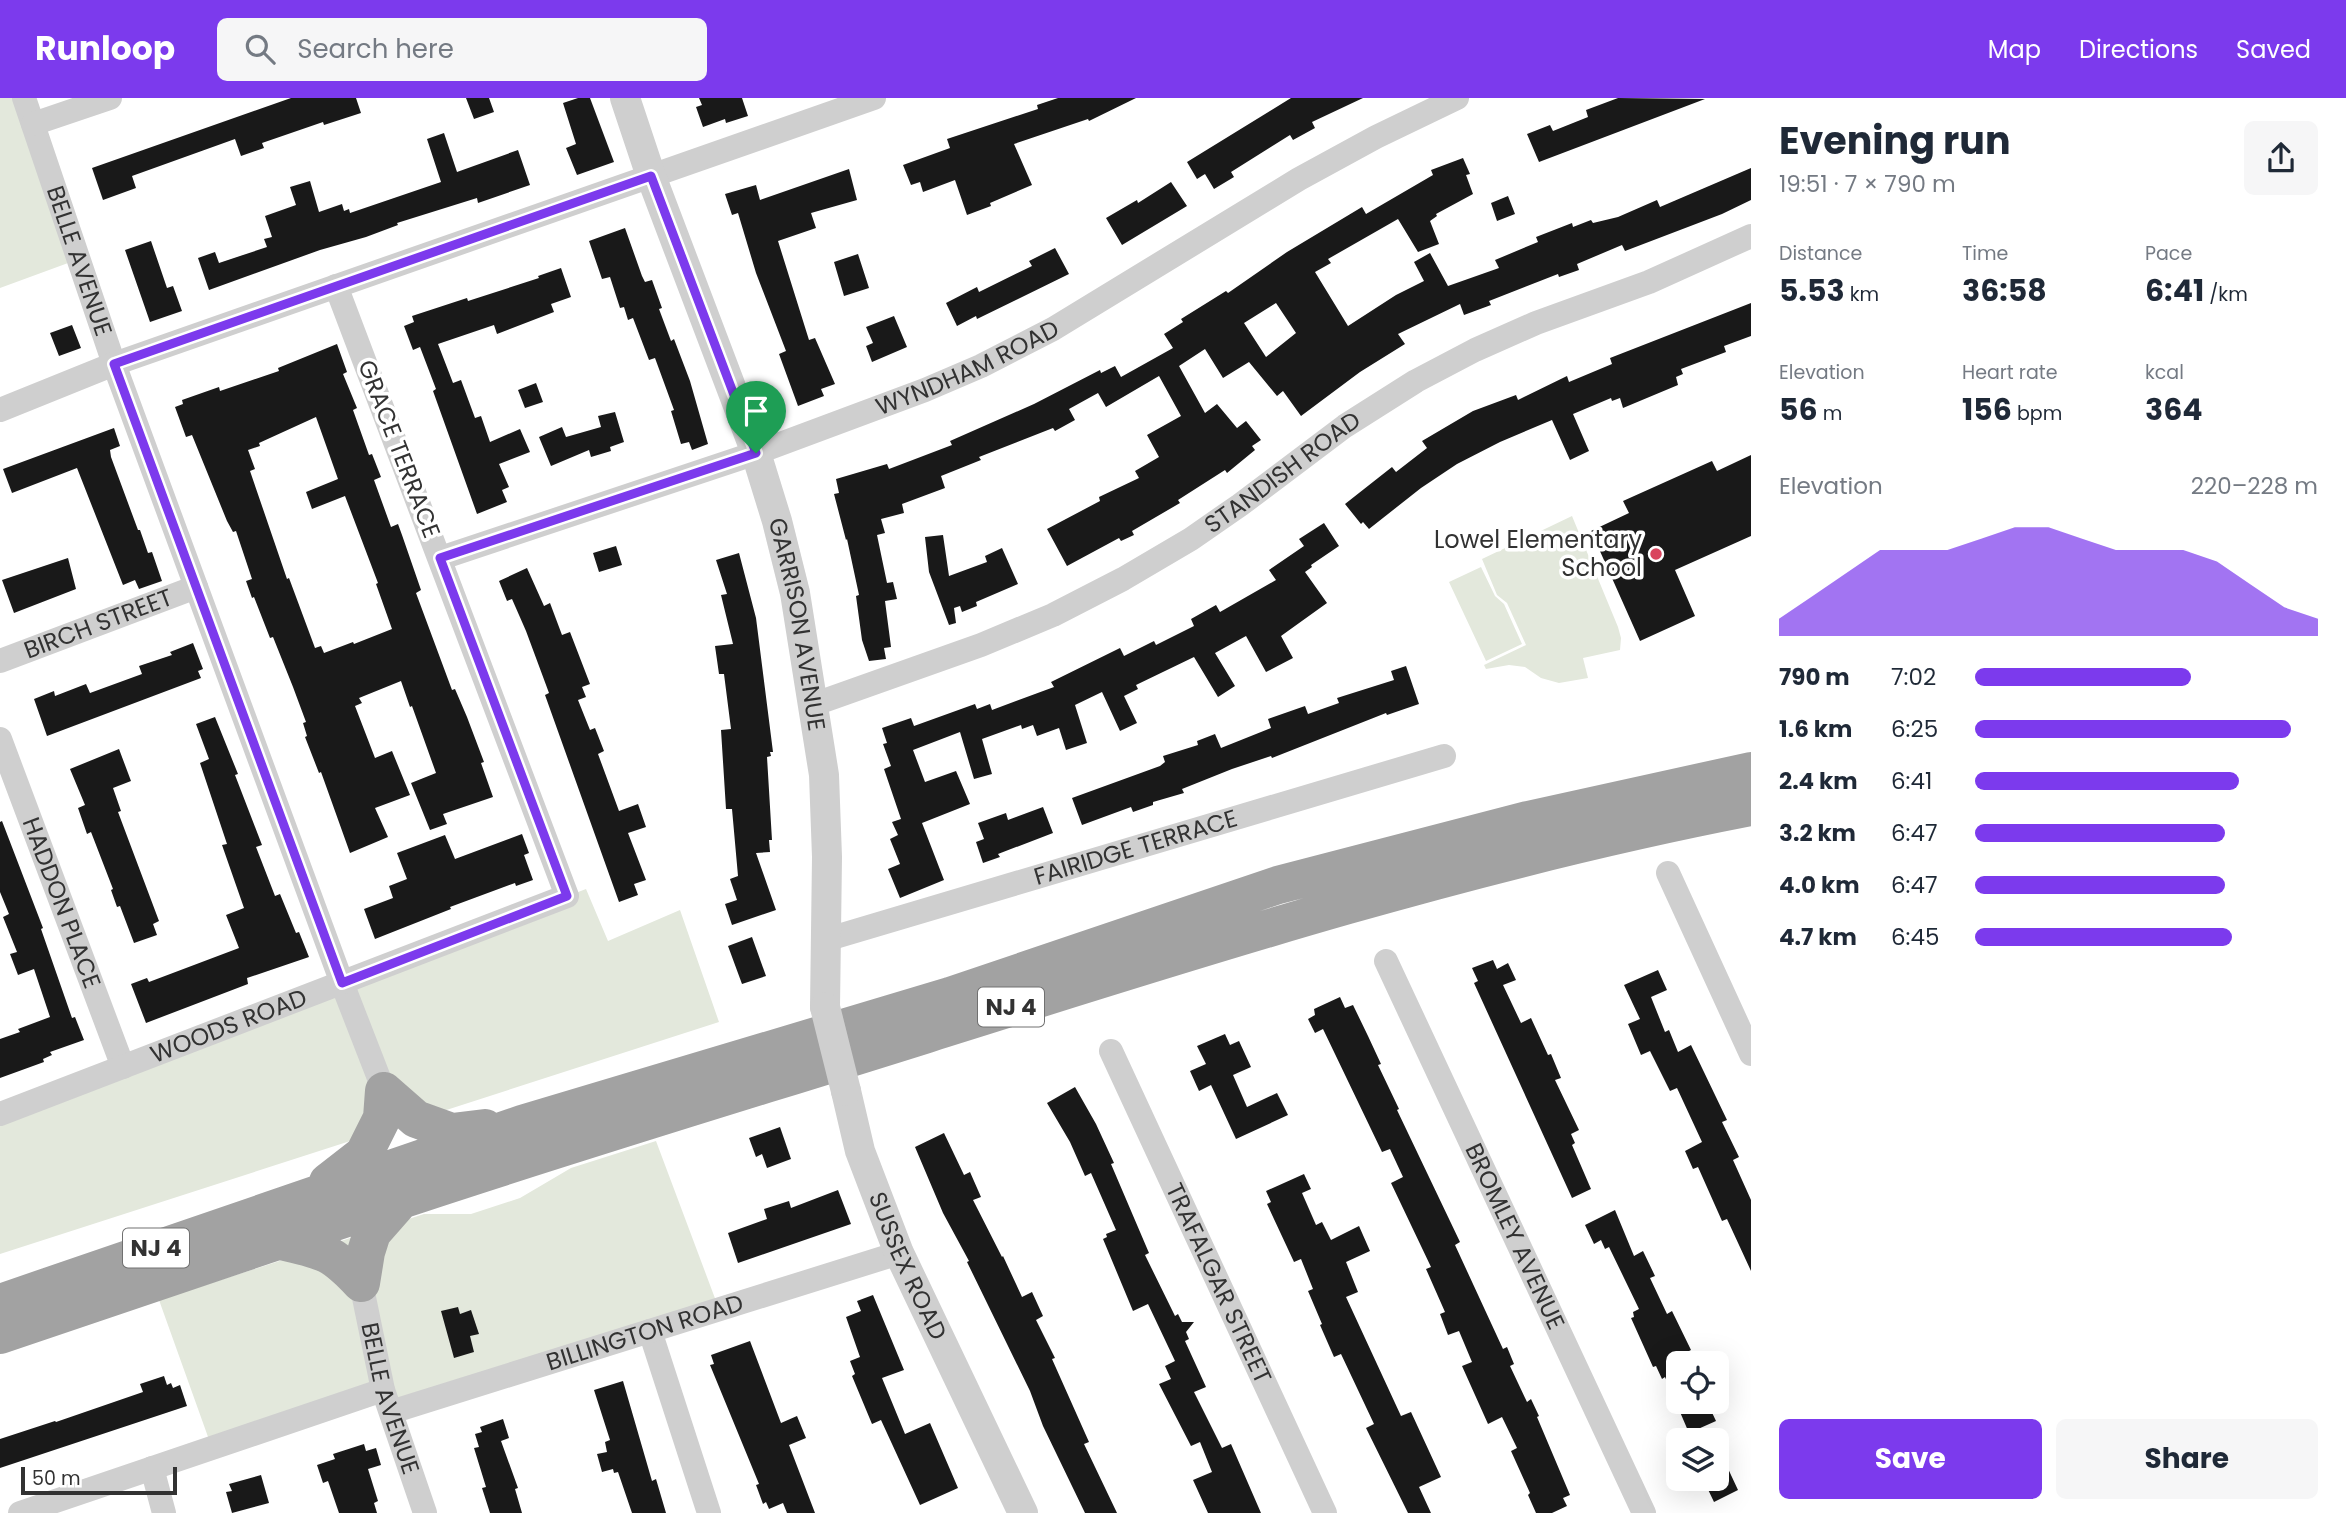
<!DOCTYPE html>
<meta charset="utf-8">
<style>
:root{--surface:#fff;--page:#f6f6f7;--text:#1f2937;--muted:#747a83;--accent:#7c3aed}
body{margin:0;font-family:Poppins,sans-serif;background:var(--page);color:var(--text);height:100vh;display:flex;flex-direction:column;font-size:26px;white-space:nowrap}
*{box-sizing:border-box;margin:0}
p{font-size:23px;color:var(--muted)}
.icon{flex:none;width:38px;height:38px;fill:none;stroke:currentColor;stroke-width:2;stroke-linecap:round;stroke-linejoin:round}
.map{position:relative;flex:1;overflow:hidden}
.drawer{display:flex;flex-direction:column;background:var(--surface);width:595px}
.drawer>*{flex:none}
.buttons{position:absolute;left:1666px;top:1253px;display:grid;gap:14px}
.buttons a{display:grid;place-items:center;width:63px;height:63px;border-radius:10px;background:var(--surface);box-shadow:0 7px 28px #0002;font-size:35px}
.scale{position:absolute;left:21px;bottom:18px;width:156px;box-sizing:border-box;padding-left:7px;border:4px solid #323232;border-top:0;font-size:19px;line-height:24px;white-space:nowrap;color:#323232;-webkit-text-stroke:5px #fff;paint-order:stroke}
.pin{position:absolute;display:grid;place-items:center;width:60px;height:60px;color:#fff;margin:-72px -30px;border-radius:50% 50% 50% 0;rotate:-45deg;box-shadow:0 0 7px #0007}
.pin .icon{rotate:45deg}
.round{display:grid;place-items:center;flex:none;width:74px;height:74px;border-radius:10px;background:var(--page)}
.summary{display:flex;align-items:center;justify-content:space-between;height:119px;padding:0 28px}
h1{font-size:38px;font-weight:700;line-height:52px}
.stats{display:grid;grid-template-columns:repeat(3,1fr);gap:10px;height:119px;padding:7px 28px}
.stats div{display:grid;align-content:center}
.stats b{font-size:30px;font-weight:700}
.stats small{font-size:19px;font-weight:400}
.stats p{font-size:19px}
.chart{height:196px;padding:14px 28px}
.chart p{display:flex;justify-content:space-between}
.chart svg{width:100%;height:126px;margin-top:7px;fill:var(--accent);opacity:.7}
.button{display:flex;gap:14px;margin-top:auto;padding:14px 28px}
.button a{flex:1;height:80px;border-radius:10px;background:var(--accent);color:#fff;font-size:28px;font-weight:700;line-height:80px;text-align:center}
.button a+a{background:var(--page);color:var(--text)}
ul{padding:0 28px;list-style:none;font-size:23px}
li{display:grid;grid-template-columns:112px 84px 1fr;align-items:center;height:52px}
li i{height:18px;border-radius:9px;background:var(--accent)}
header{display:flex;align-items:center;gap:42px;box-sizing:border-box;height:98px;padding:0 35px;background:var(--accent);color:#fff}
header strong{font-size:33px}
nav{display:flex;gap:38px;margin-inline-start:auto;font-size:24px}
.search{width:490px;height:63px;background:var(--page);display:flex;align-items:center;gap:18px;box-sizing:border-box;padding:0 24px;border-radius:10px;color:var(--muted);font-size:26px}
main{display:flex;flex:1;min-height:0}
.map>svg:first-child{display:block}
.green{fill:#e3e8dc}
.building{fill:#191919;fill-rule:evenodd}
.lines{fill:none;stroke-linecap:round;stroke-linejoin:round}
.minor{stroke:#cfcfcf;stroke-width:24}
.tertiary{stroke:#cfcfcf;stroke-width:30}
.trunk{stroke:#a2a2a2;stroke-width:38}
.tertiary-bridge{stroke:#cfcfcf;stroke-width:30}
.route-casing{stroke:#fff;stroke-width:14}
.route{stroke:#7c3aed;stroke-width:9}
.poi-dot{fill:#d9445d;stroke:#fff;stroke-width:2.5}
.labels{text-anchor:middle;stroke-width:7;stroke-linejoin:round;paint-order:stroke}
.shield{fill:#fff;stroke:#707070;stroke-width:2}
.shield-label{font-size:23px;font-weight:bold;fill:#323232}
.street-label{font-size:24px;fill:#323232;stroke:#fff}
.poi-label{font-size:24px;fill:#323232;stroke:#fff;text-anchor:end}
</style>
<header>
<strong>Runloop</strong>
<div class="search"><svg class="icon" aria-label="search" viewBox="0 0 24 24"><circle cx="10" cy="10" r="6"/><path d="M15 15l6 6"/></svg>Search here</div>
<nav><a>Map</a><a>Directions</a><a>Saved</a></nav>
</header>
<main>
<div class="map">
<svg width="1751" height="1415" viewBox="0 0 1751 1415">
<rect width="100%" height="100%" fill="#fff"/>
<path class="green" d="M0,0H24L79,161L0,190Z
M1572,418L1618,529L1621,540L1620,552L1583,560L1588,580L1559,585L1541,580L1525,569L1509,567L1486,571L1484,567L1526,547L1507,505L1497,497L1482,461Z
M1481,469L1495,498L1504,506L1522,546L1486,563L1449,484Z
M586,791L608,843L680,812L719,924L0,1156V1016Z
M656,1043L719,1211L391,1314L384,1292L212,1350L159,1202L424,1116H471L520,1100L571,1070Z"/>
<path class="building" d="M291,0H356L361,15L324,27L323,24L262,45L264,50L241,58L235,41L132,78L136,90L103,102L92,70Z
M466,0H489L494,14L474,21Z
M578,0H590L614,64L577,77L566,50L576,46L563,5Z
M699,0H742L748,18L726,25L725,21L703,29L696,9L702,7Z
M1058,0H1136L1089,23L1088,21L1014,46L1032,87L990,105L991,108L967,117L955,82L923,94L920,84L911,87L903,67L950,50L947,41L1038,11L1037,7Z
M1291,0H1363L1312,24L1315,30L1293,42L1290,37L1231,74L1234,79L1214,91L1205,76L1197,81L1187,64Z
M1618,0L1705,1L1539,64L1527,36L1550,27L1553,33L1588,19L1586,12Z
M444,35L457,74L518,52L530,87L478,105L477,100L397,125L398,127L366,139L320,152L209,192L198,160L215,154L219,165L267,149L264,141L272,139L265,118L296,107L290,89L310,83L319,114L342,106L344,113L349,111L350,115L441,84L427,41Z
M1463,60L1470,76L1466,77L1473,96L1436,116L1437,118L1430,123L1439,146L1418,154L1398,121L1328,161L1331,165L1315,174L1348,228L1396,197L1424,183L1414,164L1430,155L1448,188L1499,170L1495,162L1538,144L1536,139L1572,125L1573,129L1591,122L1593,125L1618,119L1657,102L1660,109L1751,70V102L1722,116L1625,153L1622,147L1577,166L1579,172L1559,179L1558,176L1489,203L1491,207L1464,217L1460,206L1398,236L1405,246L1360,274L1301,318L1283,293L1277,298L1249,264L1223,280L1205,251L1179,268L1205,315L1217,306L1237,330L1246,323L1261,342L1252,348L1255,352L1227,375L1225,372L1178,402L1180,405L1132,433L1134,437L1121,443L1119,440L1067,468L1047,431L1100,403L1099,399L1139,380L1135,373L1159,359L1147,337L1181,318L1159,278L1106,309L1098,295L1069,311L1075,322L1055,333L1053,330L979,359L981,362L941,378L945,390L902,406L904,415L881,421L885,435L877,437L887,485L893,484L897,501L885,503L891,549L884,550L886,561L869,563L862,542L856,498L859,497L847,441L846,442L834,396L839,395L836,381L887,366L889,371L952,347L950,343L1034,306L1100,272L1101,275L1115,268L1121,279L1173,250L1164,236L1183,224L1181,221L1226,193L1228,195L1287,154L1362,109L1366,116L1433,77L1431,72ZM1276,205L1296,235L1266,259L1244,225Z
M849,71L857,102L811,115L816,130L778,143L809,242L815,240L835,286L821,291L824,298L798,308L779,256L786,253L756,175L738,115L732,117L725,96L756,87L760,102Z
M1171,84L1187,108L1122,147L1106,120L1137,102L1138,105Z
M1508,98L1515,116L1497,123L1491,105Z
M625,130L642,178L645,184L652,182L662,210L659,211L671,243L674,241L690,283L708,346L692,352L689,344L681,346L671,313L674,312L655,260L649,262L633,220L628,222L624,209L620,210L610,179L602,181L589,143Z
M151,143L167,190L173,188L182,213L150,224L125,152Z
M1055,150L1069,176L977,221L976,218L957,228L946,205L977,189L979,194L1032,168L1029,163Z
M858,156L869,190L844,198L834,164Z
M561,170L571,199L551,206L554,214L497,236L494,227L438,246L453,285L461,282L475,320L481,318L490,344L520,331L530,354L499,366L509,389L502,392L507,404L477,416L433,293L436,291L420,249L413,252L404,228L414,224L412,218L467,200L468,203L539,180L538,178Z
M1751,205V238L1724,248L1726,254L1681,271L1683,276L1676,279L1678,287L1623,310L1620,300L1612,303L1611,300L1573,316L1589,353L1570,362L1552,322L1500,344L1457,366L1421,390L1369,431L1363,424L1361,426L1345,406L1392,369L1396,374L1427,350L1422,343L1473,313L1516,297L1518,302L1567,278L1569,284L1612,266L1610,260Z
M894,218L907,249L872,264L866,248L873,245L866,229Z
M72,227L81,250L59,258L50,235Z
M337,246L347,274L343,276L357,310L353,312L369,357L372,356L381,379L374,382L391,429L398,426L402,437L421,492L416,495L452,592L455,591L467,619L484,664L481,665L493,699L443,716L447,726L430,732L411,685L436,675L412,608L410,609L401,583L359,600L362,605L355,608L375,660L392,653L410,697L375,710L388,739L350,755L321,674L319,675L305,639L307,638L303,625L306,624L293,589L273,539L270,540L254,499L252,500L246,483L252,481L236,433L233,434L227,423L192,337L186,339L175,309L183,306L182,302L219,289L220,293L279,273L278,270ZM316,319L338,381L306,394L312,411L345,398L378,485L376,486L392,531L354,546L353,544L324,555L321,548L315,550L289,480L287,481L250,373L255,371L248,352L260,348L259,345Z
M536,285L543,304L525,310L518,292Z
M615,314L624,344L610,349L611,353L591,359L589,352L551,368L539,339L562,329L566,339L601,329L598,318Z
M114,330L120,348L110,352L111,359L138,432H140L148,455L152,454L162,483L139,491L135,482L123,487L77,370L12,395L3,371Z
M1751,357V438L1675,472L1695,518L1640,543L1591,433L1629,415L1623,403L1712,363L1717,373Z
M1324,425L1339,448L1311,467L1312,469L1305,474L1327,505L1281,538L1293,560L1266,574L1246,538L1215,555L1235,588L1218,599L1194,559L1136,587L1138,591L1124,598L1137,625L1120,633L1102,594L1075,607L1087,645L1066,652L1059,630L1037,638L1033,627L1022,631L1021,627L982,641L992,676L974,681L960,634L913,652L925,684L956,673L970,706L922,725L944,782L900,800L888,771L900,766L890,741L898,737L892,724L901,721L884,671L891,668L883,646L887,645L882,630L911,620L914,628L975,606L977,611L990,606L992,612L1054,589L1051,584L1120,550L1124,558L1154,543L1156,547L1194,528L1191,521L1216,507L1220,514L1276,482L1269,472L1304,448L1299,441Z
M943,437L949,478L987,464L985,458L1002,450L1018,486L976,504L977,508L962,514L960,508L954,510L956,525L949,527L929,474L925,439Z
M616,448L622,467L599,474L593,455Z
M739,455L756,520L773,654H770L771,658L767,659L772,742H769L770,754L756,755L776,812L732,827L725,806L737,802L730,781L738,778L732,711H726L721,632L731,631L724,576H719L715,548L733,546L721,497L727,496L716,462Z
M68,460L76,491L14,515L2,482Z
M527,470L544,508L550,505L562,537L570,534L590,586L582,589L586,599L578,602L590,632L595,630L604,653L598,656L619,713L638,706L646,729L628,735L646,782L634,786L638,797L619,804L545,597L549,595L526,533L512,501L507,503L499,483Z
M193,545L203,571L198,573L201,580L47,638L34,601L54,593L55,598L86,586L90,595L142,576L139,568L172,557L170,554Z
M1406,568L1419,606L1387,617L1386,615L1272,660L1271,658L1232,671L1182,691L1184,695L1153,704V707L1133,714L1131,709L1082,727L1072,700L1160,668L1165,664L1163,658L1198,647L1197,643L1215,636L1221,650L1271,630L1268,621L1305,608L1308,616L1339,605L1337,600L1394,582L1391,573Z
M215,619L238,676L235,677L262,747L256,749L275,798L280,796L296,835L299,834L309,859L247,880L248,886L146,925L131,886L147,880L149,884L239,850L226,817L244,810L222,747L227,746L200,665L209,661L196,626Z
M119,651L131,683L113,690L121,713L118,714L159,823L153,826L157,837L134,845L120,808L117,809L111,792L113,791L91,734L87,736L78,710L85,707L70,671Z
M1043,709L1053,735L998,756L1000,759L983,765L976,744L984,741L978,725L1006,715L1008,722Z
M2,723L43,830L41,831L72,920L75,919L84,942L50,954L52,957L43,961L44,964L0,980V941L20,934L18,931L50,919L34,871L18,877L10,856L17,854L3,819L9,816L0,794V724Z
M522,736L529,755L524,757L533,782L516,788L515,785L450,809L451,811L375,841L364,811L393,800L389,788L407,781L397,755L445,737L455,761Z
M752,839L766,878L742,886L728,848Z
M1493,862L1497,871L1508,865L1516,882L1503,887L1521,925L1531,920L1548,957L1551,956L1561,980L1555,982L1579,1032L1571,1036L1575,1045L1572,1047L1591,1091L1572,1100L1474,885L1478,883L1472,870Z
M1658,872L1667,892L1651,899L1665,934L1669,932L1678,954L1691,947L1727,1022L1722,1024L1739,1059L1733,1062L1751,1102V1173L1727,1121L1722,1123L1698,1069L1693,1071L1685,1053L1702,1044L1677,990L1670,993L1650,953L1641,957L1628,926L1640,921L1624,887Z
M1340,899L1345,910L1353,907L1368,938L1381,966L1378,967L1399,1011L1397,1012L1460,1144L1455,1147L1503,1251L1507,1249L1514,1266L1510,1268L1527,1304L1531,1301L1539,1318L1537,1319L1570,1397L1563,1400L1567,1408L1552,1415H1536L1528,1397L1530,1395L1511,1353L1517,1350L1502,1319L1488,1326L1462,1268L1472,1264L1459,1233L1448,1237L1440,1216L1445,1214L1426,1171L1431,1169L1391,1085L1403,1079L1390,1051L1382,1054L1323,931L1315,935L1308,921L1315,917L1314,911Z
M1225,936L1230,947L1239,943L1251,969L1233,977L1247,1009L1277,995L1288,1017L1236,1041L1211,987L1199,993L1190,973L1206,966L1197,948Z
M1075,989L1096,1026L1114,1065L1111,1066L1149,1155L1145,1157L1175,1218L1178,1216L1182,1224H1194L1186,1234L1189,1241L1185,1243L1206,1289L1194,1294L1222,1350L1231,1346L1261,1415H1208L1193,1382L1212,1374L1200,1344L1191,1348L1159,1286L1171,1281L1165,1268L1175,1263L1148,1206L1133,1213L1103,1141L1107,1139L1106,1136L1116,1132L1091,1075L1085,1078L1070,1044L1047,1005Z
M780,1029L791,1061L767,1070L762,1056L756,1059L749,1040Z
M944,1035L964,1077L970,1074L981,1099L973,1102L1002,1159L1003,1158L1022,1199L1032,1194L1043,1218L1036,1222L1055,1260L1052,1261L1089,1344L1084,1346L1117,1415H1085L1043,1328L1030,1293L967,1164L969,1163L943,1115L915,1049Z
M1304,1076L1311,1091L1302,1095L1316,1127L1322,1124L1331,1142L1359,1128L1370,1153L1346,1164L1358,1194L1346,1199L1401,1318L1411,1314L1441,1379L1419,1389L1431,1415H1408L1366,1330L1374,1326L1341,1256L1334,1259L1320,1227L1322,1226L1308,1193L1313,1191L1301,1161L1294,1164L1267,1106L1271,1104L1266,1093Z
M838,1092L851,1126L738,1165L728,1135L767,1121L764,1111L789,1103L791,1110Z
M1615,1112L1634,1158L1643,1153L1655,1178L1650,1180L1667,1216L1672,1213L1691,1252L1681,1257L1685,1265H1678V1304H1707L1716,1323L1689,1335L1665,1279L1662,1281L1656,1268L1653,1269L1631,1220L1634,1219L1633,1214L1639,1211L1609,1149L1605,1151L1601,1142L1594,1146L1585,1127Z
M873,1197L904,1272L882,1280L905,1336L930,1325L958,1390L920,1407L881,1322L872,1326L852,1278L855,1276L850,1263L860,1259L846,1219L861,1213L857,1203Z
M458,1209L460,1216L471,1212L479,1236L470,1238L474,1254L454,1260L441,1213Z
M750,1243L781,1325L797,1318L806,1340L789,1347L815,1415H787L783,1405L769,1411L766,1404L763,1406L756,1387L759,1386L710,1267L714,1266L711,1257Z
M164,1278L167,1287L171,1285L173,1290L180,1287L187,1308L0,1370V1341L55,1323L56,1324L143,1294L140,1286Z
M623,1283L652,1383L656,1381L666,1415H632L618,1374L614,1375L613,1371L602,1374L597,1356L607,1354L605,1344L610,1342L594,1292Z
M503,1321L509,1340L501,1343L518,1390L515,1391L522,1415H490L482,1390L486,1389L474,1350L479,1349L475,1336L482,1334L480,1329Z
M364,1346L366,1353L376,1350L381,1367L368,1371L378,1403L374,1405L377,1415H339L328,1383L323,1385L317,1367L335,1361L333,1356Z
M1717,1347L1738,1392L1714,1404L1703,1381H1717Z
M261,1377L269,1405L232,1415L226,1394L232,1393L229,1386Z"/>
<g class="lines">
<g class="minor">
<path id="s1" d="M24,0L114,266L342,885L384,993"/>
<path d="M33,26L110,0"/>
<path d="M0,312L114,266L874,0"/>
<path id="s2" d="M441,460L756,355L925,292L981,268L1053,231L1299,81L1376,39L1457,0"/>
<path id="s3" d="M0,563L196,489"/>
<path id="s4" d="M812,607L981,547L1053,517L1123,481L1191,441L1240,407L1345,328L1416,283L1475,252L1536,225L1649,184L1751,138"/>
<path id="s5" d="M0,641L123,969"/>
<path d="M1668,775L1751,956"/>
<path id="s6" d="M825,842L1444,658"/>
<path id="s7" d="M1386,863L1644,1415"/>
<path id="s8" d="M1111,953L1325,1415"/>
<path id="s9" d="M0,1016L567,798L336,188"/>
<path id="s10" d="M361,1185L383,1292L425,1415"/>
<path d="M650,1233L709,1415"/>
<path id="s11" d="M391,1314L899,1155"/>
<path d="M152,1370L164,1415"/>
<path d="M20,1415L383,1292"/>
</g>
<g class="tertiary">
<path id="s12" d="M625,0L651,78L756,355L777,423L795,495L824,677L827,759L825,909"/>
<path id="s13" d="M846,993L860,1053L899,1155L1023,1415"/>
</g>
<path class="trunk" d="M384,993L416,1021L452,1034L485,1030
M328,1084L364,1056L382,1020L384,993
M281,1143C324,1153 331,1153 361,1185
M361,1185L366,1154L372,1135L401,1102
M0,1205L522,1026L950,898L1278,787L1528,722L1751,673
M0,1237C134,1192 267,1146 401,1102C575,1044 752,991 927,936C1199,850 1471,763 1751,709"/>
<path class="tertiary-bridge" d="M825,909L846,993"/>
</g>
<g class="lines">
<defs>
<path id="route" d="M651,78L756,355L440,460L567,798L342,885L114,266Z"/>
</defs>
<use href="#route" class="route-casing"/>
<use href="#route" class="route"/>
</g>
<circle class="poi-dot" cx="1656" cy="456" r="7"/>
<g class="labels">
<g class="shield">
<rect x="978" y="889.5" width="66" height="39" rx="5"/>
<rect x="123" y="1130.5" width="66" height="39" rx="5"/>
</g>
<g class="shield-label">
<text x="1011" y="917">NJ 4</text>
<text x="156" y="1158">NJ 4</text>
</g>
<g class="street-label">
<text dy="8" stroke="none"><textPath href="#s1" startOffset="172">BELLE AVENUE</textPath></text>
<text dy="8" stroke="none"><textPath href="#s2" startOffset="560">WYNDHAM ROAD</textPath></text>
<text transform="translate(399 351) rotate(69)" y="8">GRACE TERRACE</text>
<text dy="8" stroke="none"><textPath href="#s4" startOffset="528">STANDISH ROAD</textPath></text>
<text dy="8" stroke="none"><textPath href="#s3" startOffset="105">BIRCH STREET</textPath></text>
<text dy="8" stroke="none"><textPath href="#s12" startOffset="555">GARRISON AVENUE</textPath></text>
<text dy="8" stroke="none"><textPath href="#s6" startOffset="324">FAIRIDGE TERRACE</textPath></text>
<text dy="8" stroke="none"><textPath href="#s5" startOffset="175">HADDON PLACE</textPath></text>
<text dy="8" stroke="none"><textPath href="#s9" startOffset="245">WOODS ROAD</textPath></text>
<text dy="8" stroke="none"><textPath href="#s7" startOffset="304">BROMLEY AVENUE</textPath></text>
<text dy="8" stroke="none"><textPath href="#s13" startOffset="186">SUSSEX ROAD</textPath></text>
<text dy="8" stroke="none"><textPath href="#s8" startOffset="256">TRAFALGAR STREET</textPath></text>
<text dy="8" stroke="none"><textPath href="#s11" startOffset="266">BILLINGTON ROAD</textPath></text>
<text dy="8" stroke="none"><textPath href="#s10" startOffset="119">BELLE AVENUE</textPath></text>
</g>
<g class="poi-label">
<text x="1642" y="450">Lowel Elementary<tspan x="1642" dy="28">School</tspan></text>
</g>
</g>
</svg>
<div class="buttons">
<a><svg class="icon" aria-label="locate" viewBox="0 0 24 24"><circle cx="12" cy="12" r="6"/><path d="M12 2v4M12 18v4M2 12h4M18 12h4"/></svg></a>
<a><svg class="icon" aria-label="layers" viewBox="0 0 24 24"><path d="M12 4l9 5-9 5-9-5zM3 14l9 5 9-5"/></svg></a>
</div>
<div class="scale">50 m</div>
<div class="pin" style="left:756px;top:355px;background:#1e9e55"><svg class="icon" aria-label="arrive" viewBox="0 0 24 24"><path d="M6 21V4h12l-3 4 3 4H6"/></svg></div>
</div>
<section class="drawer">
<div class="summary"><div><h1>Evening run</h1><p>19:51 · 7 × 790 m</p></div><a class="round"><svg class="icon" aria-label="share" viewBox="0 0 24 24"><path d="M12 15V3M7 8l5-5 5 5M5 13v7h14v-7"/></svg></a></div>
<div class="stats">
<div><p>Distance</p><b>5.53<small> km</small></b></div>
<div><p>Time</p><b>36:58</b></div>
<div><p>Pace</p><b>6:41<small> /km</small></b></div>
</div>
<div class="stats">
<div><p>Elevation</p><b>56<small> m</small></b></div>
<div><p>Heart rate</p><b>156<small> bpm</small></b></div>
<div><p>kcal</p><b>364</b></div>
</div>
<div class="chart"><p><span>Elevation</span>220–228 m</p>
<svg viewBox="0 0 160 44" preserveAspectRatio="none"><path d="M0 44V38L10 30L20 22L30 14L40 14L50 14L60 10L70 6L80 6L90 10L100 14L110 14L120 14L130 18L140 26L150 34L160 38V44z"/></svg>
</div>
<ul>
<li><b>790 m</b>7:02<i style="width:63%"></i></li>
<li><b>1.6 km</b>6:25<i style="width:92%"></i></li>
<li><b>2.4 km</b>6:41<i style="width:77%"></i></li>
<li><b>3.2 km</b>6:47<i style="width:73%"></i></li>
<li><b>4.0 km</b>6:47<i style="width:73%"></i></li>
<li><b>4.7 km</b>6:45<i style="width:75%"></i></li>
</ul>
<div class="button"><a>Save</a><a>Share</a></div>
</section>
</main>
